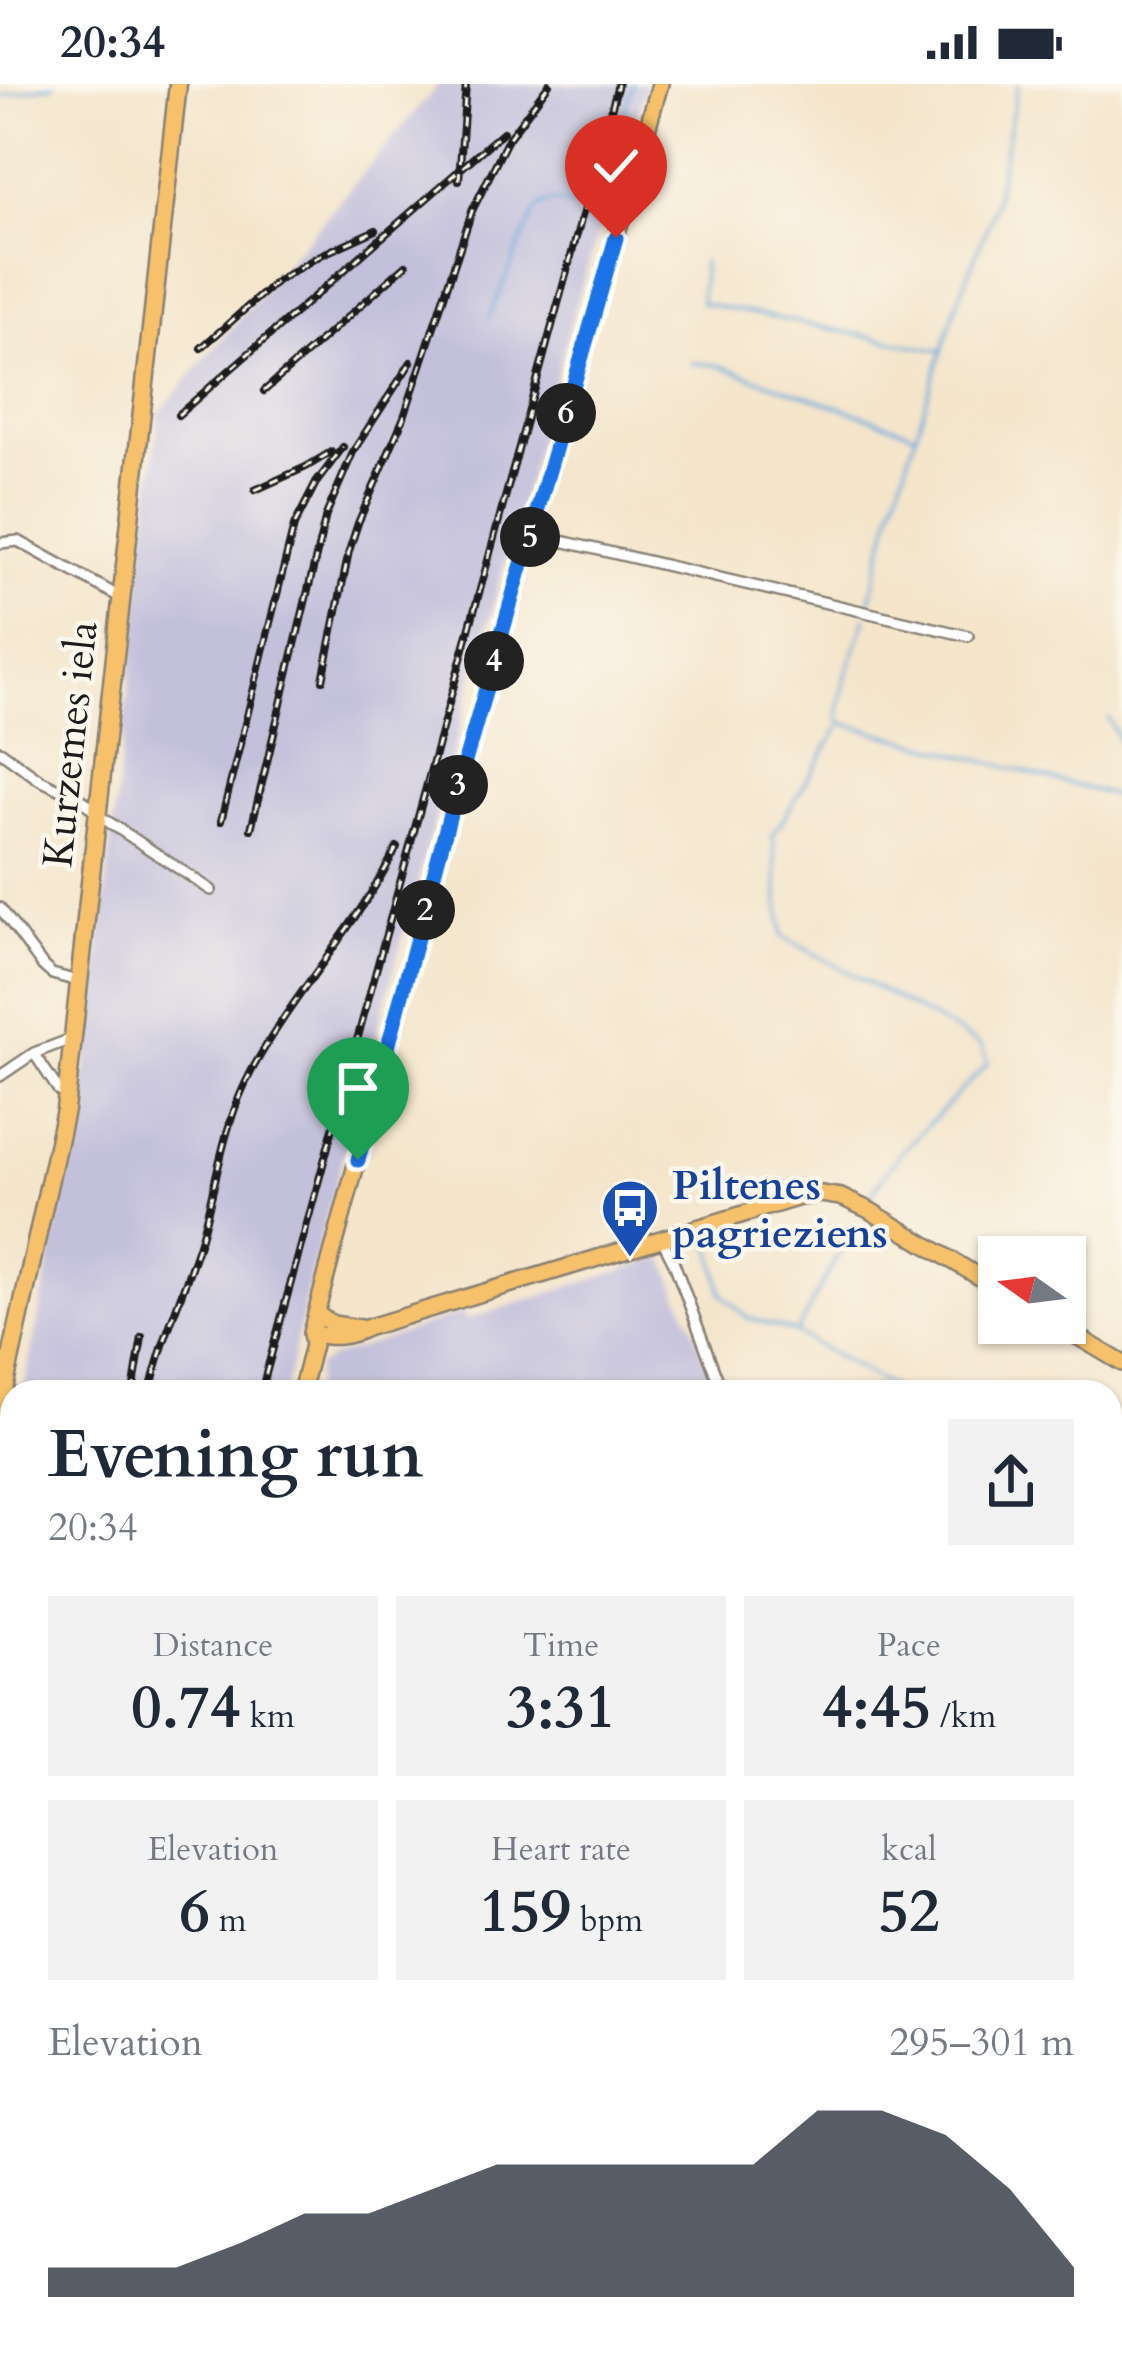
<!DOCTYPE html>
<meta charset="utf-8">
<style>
:root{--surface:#fff;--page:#f2f2f3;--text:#1f2937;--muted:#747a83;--accent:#111827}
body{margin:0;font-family:Cardo,serif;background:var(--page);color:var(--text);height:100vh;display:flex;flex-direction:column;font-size:45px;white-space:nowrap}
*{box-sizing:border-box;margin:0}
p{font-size:39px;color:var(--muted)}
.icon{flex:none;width:66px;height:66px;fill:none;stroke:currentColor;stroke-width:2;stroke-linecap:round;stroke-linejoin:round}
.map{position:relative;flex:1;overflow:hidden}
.details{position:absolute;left:0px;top:1296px;width:1122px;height:975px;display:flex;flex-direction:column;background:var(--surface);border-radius:36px 36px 0 0;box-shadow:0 3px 9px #0004}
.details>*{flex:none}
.needle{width:78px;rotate:284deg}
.tools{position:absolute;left:978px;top:1152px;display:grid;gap:24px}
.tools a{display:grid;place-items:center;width:108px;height:108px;border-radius:0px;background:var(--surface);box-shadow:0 3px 9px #0004;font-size:60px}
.pin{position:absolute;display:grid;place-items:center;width:102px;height:102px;color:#fff;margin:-123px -51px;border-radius:50% 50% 50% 0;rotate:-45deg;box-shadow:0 0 12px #0007}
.pin .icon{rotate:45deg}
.km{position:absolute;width:60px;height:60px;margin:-30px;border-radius:50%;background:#222;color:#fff;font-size:33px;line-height:60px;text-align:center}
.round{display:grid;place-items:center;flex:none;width:126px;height:126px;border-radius:0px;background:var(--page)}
.headline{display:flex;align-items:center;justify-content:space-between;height:204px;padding:0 48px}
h1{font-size:66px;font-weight:700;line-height:90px}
.stats{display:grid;grid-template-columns:repeat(3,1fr);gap:18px;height:204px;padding:12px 48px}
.stats div{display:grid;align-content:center;border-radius:0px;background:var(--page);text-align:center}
.stats b{font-size:60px;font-weight:700}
.stats small{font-size:33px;font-weight:400}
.stats p{font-size:33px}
.chart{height:336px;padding:24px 48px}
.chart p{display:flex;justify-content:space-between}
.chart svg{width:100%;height:216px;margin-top:12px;fill:var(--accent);opacity:.7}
.status{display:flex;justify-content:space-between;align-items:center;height:84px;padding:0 60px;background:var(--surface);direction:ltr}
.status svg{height:33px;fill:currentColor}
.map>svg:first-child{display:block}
.industrial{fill:#c3c0db}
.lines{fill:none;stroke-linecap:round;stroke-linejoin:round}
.stream{stroke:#68a9dc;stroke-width:3}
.street-casing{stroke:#888074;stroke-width:14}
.primary-casing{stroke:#888074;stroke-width:20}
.highway-casing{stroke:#888074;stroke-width:21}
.street{stroke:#fff;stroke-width:9}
.primary{stroke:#f6c16b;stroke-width:15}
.highway{stroke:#f6c16b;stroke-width:16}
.rail-casing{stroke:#1c1c1c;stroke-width:8}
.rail{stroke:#fbf7ec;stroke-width:3;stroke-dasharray:9;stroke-linecap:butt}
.route-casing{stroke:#fff;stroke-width:24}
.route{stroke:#1a73e8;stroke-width:15}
.labels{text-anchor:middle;stroke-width:9;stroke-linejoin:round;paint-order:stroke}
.street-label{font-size:42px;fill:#1c1c1c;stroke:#fbf7ec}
.transit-label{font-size:42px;font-weight:bold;fill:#164399;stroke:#fbf7ec;text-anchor:start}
</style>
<div class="status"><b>20:34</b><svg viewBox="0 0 49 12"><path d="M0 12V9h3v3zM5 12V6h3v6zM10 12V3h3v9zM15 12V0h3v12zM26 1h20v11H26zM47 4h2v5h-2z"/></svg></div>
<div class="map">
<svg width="1122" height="2269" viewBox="0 0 1122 2269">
<rect width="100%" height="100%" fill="#fbf7ec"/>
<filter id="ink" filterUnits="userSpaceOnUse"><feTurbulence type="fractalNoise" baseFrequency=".00833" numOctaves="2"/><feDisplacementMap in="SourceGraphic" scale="24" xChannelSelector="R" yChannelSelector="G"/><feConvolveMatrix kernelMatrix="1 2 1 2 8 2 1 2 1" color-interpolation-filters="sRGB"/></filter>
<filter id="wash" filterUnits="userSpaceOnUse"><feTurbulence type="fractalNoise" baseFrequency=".004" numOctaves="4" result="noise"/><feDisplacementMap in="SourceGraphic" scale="48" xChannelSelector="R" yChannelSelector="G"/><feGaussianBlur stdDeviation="2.7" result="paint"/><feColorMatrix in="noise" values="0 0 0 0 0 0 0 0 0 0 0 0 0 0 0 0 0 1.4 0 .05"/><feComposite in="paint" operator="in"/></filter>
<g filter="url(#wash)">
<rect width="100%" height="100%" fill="#f4e5cb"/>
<path class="industrial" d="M439,0H647L577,215L311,1189L285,1308H23L81,1029L159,329Z
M664,1173L713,1295L716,1308H313L317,1283L328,1275L464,1228L465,1236Z
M12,1362V2259H255L256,2269H0V1420Z
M1110,1876L1122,1895V2269H1077L1068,2259H1110Z
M402,2259H902L892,2269H404Z
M945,2259H1042L1052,2269H935Z"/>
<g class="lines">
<path class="stream" d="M0,13L55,0
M588,127L595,126L633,0
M703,177L701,219L941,267
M489,233L534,129C546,113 558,118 576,123
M692,279L717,281L917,350
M868,525L893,423L957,219L992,130L1018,0
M866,534L846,591L838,632L842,639L1122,714
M1108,634L1122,662
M842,639L773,752L782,852L981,961L988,979L898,1071L866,1118
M710,1153L722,1210L746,1233L792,1247L899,1308
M796,1249L852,1145
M1110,1561L1122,1581
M1110,1862L1122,1879
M1110,1948L1122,1965
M351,2259L352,2269
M1065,2259L1074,2269"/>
</g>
</g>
<g filter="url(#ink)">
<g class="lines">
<defs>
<path id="street" d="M531,450L968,552
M0,459L18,457L120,513
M0,667L40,696L84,717L98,731L211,806
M0,824L43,882L52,890L78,897
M34,969L59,1007L67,1011
M0,992L34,969L74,954
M662,1155L674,1179L722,1308
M128,2259L130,2269
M253,2259L254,2269"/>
<path id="primary" d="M316,1230L333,1240L360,1244
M1055,1239L1122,1279
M311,1249C333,1255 349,1253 369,1243L800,1113L821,1110L841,1113L869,1126L999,1205
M301,1308L313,1261L311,1249L316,1230L451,726L660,0
M387,2259L389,2269
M1091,2259L1101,2269
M905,2269L915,2259"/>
<path id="highway" d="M0,1323L65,1026L178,0"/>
</defs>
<use href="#street" class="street-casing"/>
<use href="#primary" class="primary-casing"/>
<use href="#highway" class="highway-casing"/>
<use href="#street" class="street"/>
<use href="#primary" class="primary"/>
<use href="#highway" class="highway"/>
<defs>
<path id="rail" d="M459,96L466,0
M201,264L278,196L321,171L376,146
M264,307L406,181
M178,331L503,48
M255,406L306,383L331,368
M323,596L349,467L358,439L404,333L472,127L508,55L549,0
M221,737L294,442L316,399L343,363
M251,745L326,431L354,366L411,278
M133,1308L142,1253
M150,1308C161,1257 183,1210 199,1160C217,1101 222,1041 252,986C294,908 357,843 397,763
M261,1308L618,0
M0,1909L12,1856
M0,1974L12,1921
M210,2259L211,2269
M753,2269L762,2259"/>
</defs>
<use href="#rail" class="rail-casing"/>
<use href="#rail" class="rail"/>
</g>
</g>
<g class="lines" filter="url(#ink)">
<defs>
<path id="route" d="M358,1076L451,726L616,154"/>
</defs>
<use href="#route" class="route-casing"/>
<use href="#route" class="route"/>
</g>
<defs>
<symbol id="bus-pin" viewBox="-11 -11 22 30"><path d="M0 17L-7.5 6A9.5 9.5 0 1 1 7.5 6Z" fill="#1a4fb4" stroke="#fbf7ec"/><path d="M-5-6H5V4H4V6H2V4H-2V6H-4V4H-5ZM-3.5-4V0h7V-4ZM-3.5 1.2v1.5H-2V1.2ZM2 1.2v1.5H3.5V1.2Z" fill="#fff"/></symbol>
</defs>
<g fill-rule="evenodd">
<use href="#bus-pin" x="597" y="1091" width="66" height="90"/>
</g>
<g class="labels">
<g class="street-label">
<text transform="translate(69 660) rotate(-84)" y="15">Kurzemes iela</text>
</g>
<g class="transit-label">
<text x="672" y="1115">Piltenes<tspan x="672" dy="48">pagrieziens</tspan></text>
</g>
</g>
</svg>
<div class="tools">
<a><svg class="needle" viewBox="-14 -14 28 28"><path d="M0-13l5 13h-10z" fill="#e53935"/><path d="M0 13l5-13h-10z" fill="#747a83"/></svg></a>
</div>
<div class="pin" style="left:358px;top:1076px;background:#1e9e55"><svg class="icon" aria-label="arrive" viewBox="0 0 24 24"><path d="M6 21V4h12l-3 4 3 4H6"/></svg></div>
<div class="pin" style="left:616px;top:154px;background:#d93025"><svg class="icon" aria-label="check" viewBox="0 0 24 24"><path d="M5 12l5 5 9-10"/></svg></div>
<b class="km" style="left:425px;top:826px">2</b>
<b class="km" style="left:458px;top:701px">3</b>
<b class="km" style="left:494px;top:577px">4</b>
<b class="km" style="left:530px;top:453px">5</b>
<b class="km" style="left:566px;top:329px">6</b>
<section class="details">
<div class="headline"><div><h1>Evening run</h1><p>20:34</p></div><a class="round"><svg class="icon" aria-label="share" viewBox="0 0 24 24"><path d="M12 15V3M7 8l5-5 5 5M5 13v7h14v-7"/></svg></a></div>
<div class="stats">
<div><p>Distance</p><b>0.74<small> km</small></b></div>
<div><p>Time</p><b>3:31</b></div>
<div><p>Pace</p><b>4:45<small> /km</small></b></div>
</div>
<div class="stats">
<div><p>Elevation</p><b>6<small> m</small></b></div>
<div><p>Heart rate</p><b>159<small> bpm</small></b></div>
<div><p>kcal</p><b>52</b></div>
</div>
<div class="chart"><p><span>Elevation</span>295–301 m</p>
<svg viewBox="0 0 160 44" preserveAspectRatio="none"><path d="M0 44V38L10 38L20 38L30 33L40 27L50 27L60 22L70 17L80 17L90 17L100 17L110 17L120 6L130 6L140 11L150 22L160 38V44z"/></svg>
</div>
</section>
</div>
